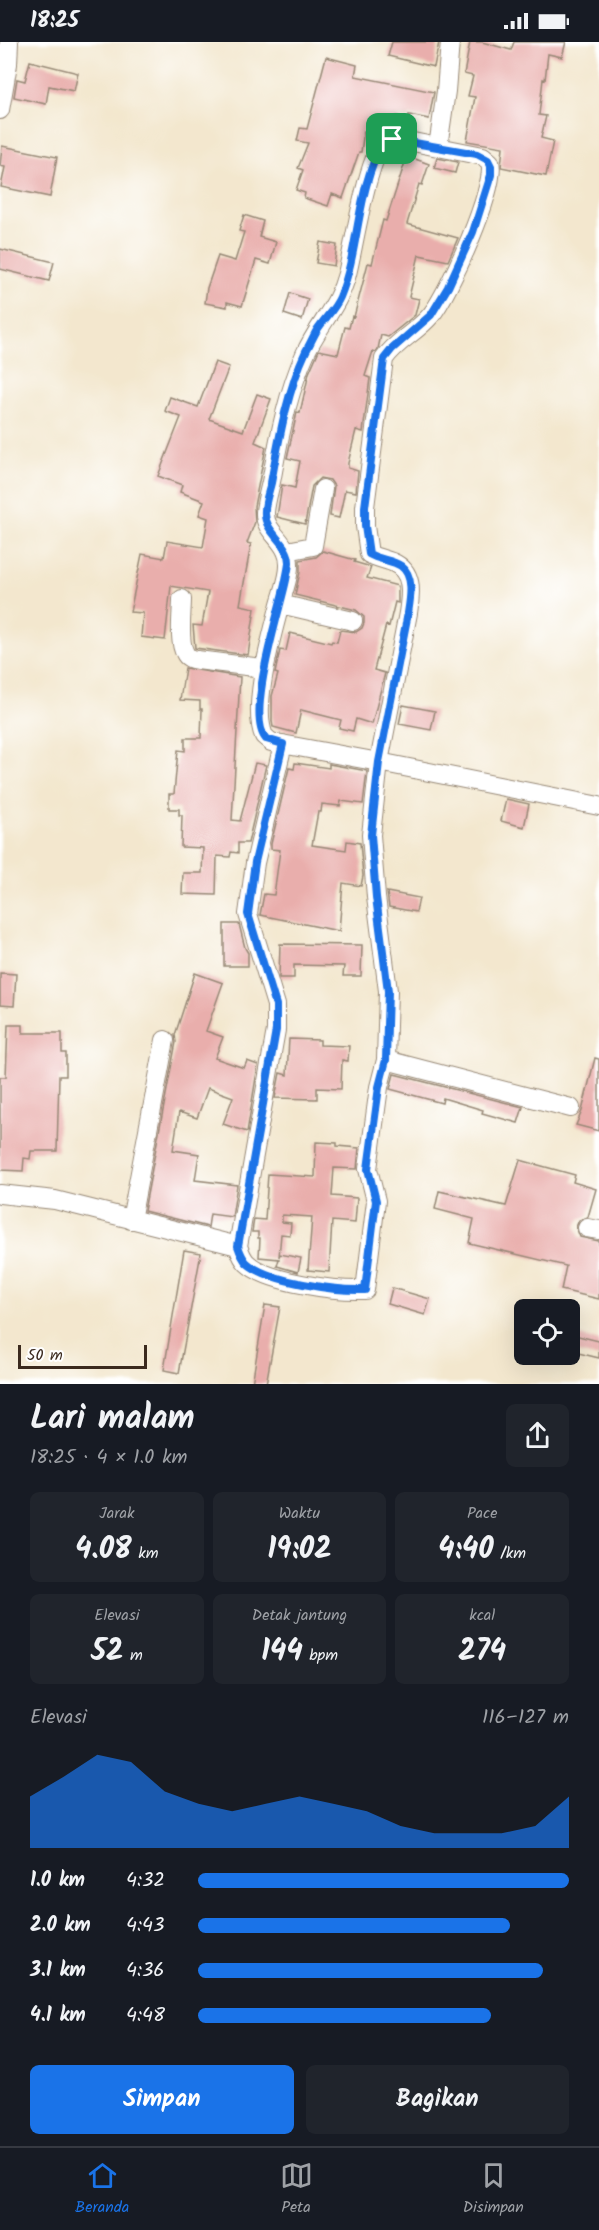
<!DOCTYPE html>
<html lang="id">
<meta charset="utf-8">
<style>
:root{--surface:#171b24;--page:#20242c;--text:#f1f3f6;--muted:#9ea1a6;--line:#363941;--accent:#1a73e8}
body{margin:0;font-family:Kalam,sans-serif;background:var(--page);color:var(--text);height:100vh;display:flex;flex-direction:column;font-size:22px;white-space:nowrap}
*{box-sizing:border-box;margin:0}
p{font-size:20px;color:var(--muted)}
.icon{flex:none;width:33px;height:33px;fill:none;stroke:currentColor;stroke-width:2;stroke-linecap:round;stroke-linejoin:round}
.map{position:relative;height:1342px;overflow:hidden}
.drawer{display:flex;flex-direction:column;background:var(--surface);flex:1}
.drawer>*{flex:none}
.buttons{position:absolute;left:514px;top:1257px;display:grid;gap:12px}
.buttons a{display:grid;place-items:center;width:66px;height:66px;border-radius:9px;background:var(--surface);box-shadow:0 6px 24px #0002;font-size:30px}
.scale{position:absolute;left:18px;bottom:15px;width:129px;box-sizing:border-box;padding-left:6px;border:3px solid #3b2a1e;border-top:0;font-size:16px;line-height:21px;white-space:nowrap;color:#3b2a1e;-webkit-text-stroke:4px #fff;paint-order:stroke}
.pin{position:absolute;display:grid;place-items:center;width:51px;height:51px;color:#fff;margin:-26px;border-radius:12px;box-shadow:0 3px 9px #0006}
.round{display:grid;place-items:center;flex:none;width:63px;height:63px;border-radius:9px;background:var(--page)}
.head{display:flex;align-items:center;justify-content:space-between;height:102px;padding:0 30px}
h1{font-size:33px;font-weight:800;line-height:45px}
.stats{display:grid;grid-template-columns:repeat(3,1fr);gap:9px;height:102px;padding:6px 30px}
.stats div{display:grid;align-content:center;border-radius:9px;background:var(--page);text-align:center}
.stats b{font-size:30px;font-weight:800}
.stats small{font-size:16px;font-weight:400}
.stats p{font-size:16px}
.chart{height:168px;padding:12px 30px}
.chart p{display:flex;justify-content:space-between}
.chart svg{width:100%;height:108px;margin-top:6px;fill:var(--accent);opacity:.7}
.primary-button{display:flex;gap:12px;margin-top:auto;padding:12px 30px}
.primary-button a{flex:1;height:69px;border-radius:9px;background:var(--accent);color:#fff;font-size:24px;font-weight:800;line-height:69px;text-align:center}
.primary-button a+a{background:var(--page);color:var(--text)}
ul{padding:0 30px;list-style:none;font-size:20px}
li{display:grid;grid-template-columns:96px 72px 1fr;align-items:center;height:45px}
li i{height:15px;border-radius:8px;background:var(--accent)}
.status{display:flex;justify-content:space-between;align-items:center;height:42px;padding:0 30px;background:var(--surface);direction:ltr}
.status svg{height:16px;fill:currentColor}
.tabs{display:flex;justify-content:space-around;align-items:center;height:84px;border-top:2px solid var(--line);background:var(--surface);font-size:16px;color:var(--muted)}
.tabs a{display:grid;justify-items:center;gap:3px}
.tabs .selected{color:var(--accent)}
.map>svg:first-child{display:block}
.building{fill:#e9aeac}
.lines{fill:none;stroke-linecap:round;stroke-linejoin:round}
.minor-casing{stroke:#978876;stroke-width:20}
.minor{stroke:#fff;stroke-width:18}
.route-casing{stroke:#fff;stroke-width:12}
.route{stroke:#1a73e8;stroke-width:8}
</style>
<div class="status"><b>18:25</b><svg viewBox="0 0 49 12"><path d="M0 12V9h3v3zM5 12V6h3v6zM10 12V3h3v9zM15 12V0h3v12zM26 1h20v11H26zM47 4h2v5h-2z"/></svg></div>
<div class="map">
<svg width="599" height="1342" viewBox="0 0 599 1342">
<rect width="100%" height="100%" fill="#fff"/>
<filter id="ink" filterUnits="userSpaceOnUse"><feTurbulence type="fractalNoise" baseFrequency=".0167" numOctaves="2"/><feDisplacementMap in="SourceGraphic" scale="12" xChannelSelector="R" yChannelSelector="G"/><feConvolveMatrix kernelMatrix="1 2 1 2 8 2 1 2 1" color-interpolation-filters="sRGB"/></filter>
<filter id="wash" filterUnits="userSpaceOnUse"><feTurbulence type="fractalNoise" baseFrequency=".008" numOctaves="4" result="noise"/><feDisplacementMap in="SourceGraphic" scale="24" xChannelSelector="R" yChannelSelector="G"/><feGaussianBlur stdDeviation="1.35" result="paint"/><feColorMatrix in="noise" values="0 0 0 0 0 0 0 0 0 0 0 0 0 0 0 0 0 1.4 0 .05"/><feComposite in="paint" operator="in"/></filter>
<g filter="url(#wash)">
<rect width="100%" height="100%" fill="#f3e7ce"/>
<g id="blocks">
<path class="building" d="M392,0H439L434,25L388,14Z
M470,0H482L511,8L514,0H566L562,15L548,12L545,38L543,37L539,73L546,74L541,96L553,99L546,134L501,125L503,105L467,99L475,55L468,54L473,34L464,32Z
M326,15L357,23L355,34L434,50L429,77L409,73V76L397,74L396,86L381,88L377,92L364,89L361,110H359L343,156L332,152L328,164L304,156L305,151L296,148L303,128L298,126L308,101L297,99L300,86L307,87Z
M30,19L78,31L74,49L49,44L46,62L14,55L17,37L25,39Z
M2,104L57,115L50,155L1,145L5,125L0,124Z
M407,114L429,122L422,143L419,142L407,182L458,196L448,219L419,213L409,255L419,257L415,273L388,295L381,293L378,307L376,310L373,309L365,334L370,336L363,390L356,388L348,421V426L358,429L356,450L345,448L339,476L330,474L334,444L330,438L320,436L312,444L305,482L277,475L282,443L295,446L300,419L287,416L296,375L297,370L300,371L309,331L319,308L338,312L345,285L349,286L352,274L354,275L368,221L372,222L383,178L386,179Z
M437,116L458,120L455,131L434,126Z
M244,173L263,179L259,195L276,200L270,222L256,218L242,264L227,260V265L205,261L207,246L218,214L235,219L244,190L239,189Z
M320,200L337,203L334,224L316,221Z
M0,207L54,220L49,239L0,227Z
M290,251L308,257L302,278L284,272Z
M215,320L229,325L209,377L243,389L257,352L271,357L255,400L266,405L254,464L255,480L247,501L251,502L240,563L255,566L248,613L195,606L193,583L202,584L208,550L171,544L165,598L141,595L143,571L130,570L142,512L164,516L167,499L203,505L208,476L199,473L204,459L180,450L182,443L158,434L181,375L165,369L170,355L198,365Z
M323,509L355,518L354,520L371,525L367,536L398,544V561L395,560L389,584L386,583L374,628L385,631L372,682L356,677L353,689L339,686L341,678L301,668L296,691L273,685L272,679V654L278,632L275,631L280,608L286,609L290,591L331,601L332,599L337,600L340,588L356,590L362,586L364,581V575L356,568L295,553L300,530V518L316,515Z
M185,626L240,635L232,778L240,779L255,721L266,723L248,801H238V811L231,810L230,815L217,814L216,853L182,852L183,831H202L203,806L181,805L182,773H179V767H169V752H174L178,708L185,709V696H201L202,667H200V659L180,658Z
M403,663L435,669L431,688L399,682Z
M295,721L329,726V722L367,729L363,762L341,759L340,764L322,762L321,770H318L312,803L346,808L347,799L360,801L363,834L361,844L343,841L339,889L260,873L264,852L274,853L280,808L271,807V802L289,726L294,727Z
M506,757L529,762L524,785L501,779Z
M387,850L419,856L416,870L389,865Z
M224,882H239L245,906L248,911V924H224Z
M280,902L362,903L361,934H343L344,924L294,923V936H279Z
M0,931L16,932L14,964L0,963Z
M195,931L223,941L206,989L223,995L215,1016L244,1026L247,1019L258,1023L247,1090L223,1082L233,1055L208,1046L197,1076L179,1070L173,1108L199,1112L195,1138L237,1143L232,1175L210,1172L208,1185L144,1169L176,1000L175,993Z
M8,983H23V991H62V1011H66V1034H59L57,1109H31L30,1117L24,1116L23,1129L0,1128V1035H6Z
M289,997L320,998V1003L349,1004L348,1019L342,1018L341,1047L317,1046V1057L275,1056L280,1031L287,1033Z
M595,1016L599,1017V1089L576,1083L582,1069Z
M394,1032L523,1065L518,1081L482,1071L483,1068L443,1056L442,1061L390,1047Z
M316,1100L337,1101V1104L359,1106L357,1127L334,1126L332,1154L357,1156L355,1181L332,1179L329,1230L308,1228L312,1175L282,1173V1180L291,1181L290,1193L281,1192L279,1215L280,1212L301,1216L298,1230L277,1224L279,1217L259,1215L260,1196H258V1190H252L254,1177L265,1178L268,1132L315,1135Z
M520,1118L575,1133L573,1140L596,1147L588,1175L579,1178L576,1185L580,1195L599,1199V1257L561,1248L566,1224L469,1201L474,1177L435,1167L439,1149L506,1164Z
M184,1208L201,1211L179,1331L164,1328Z
M392,1246L430,1257L425,1273L388,1262Z
M265,1263L280,1265L266,1342H252Z
M570,1292L599,1299V1316L570,1309Z"/>
</g>
</g>
<g filter="url(#ink)">
<use href="#blocks" fill-opacity="0" stroke="#978876" stroke-width="1.5"/>
<g class="lines">
<defs>
<path id="minor" d="M0,68L8,22L9,0
M438,105L446,49L450,0
M287,509L313,504L323,447
M182,557C182,570 178,600 185,611C187,616 192,617 197,618L263,626
M280,562C284,547 294,524 286,509C280,495 264,487 265,470C266,458 270,446 272,435C279,394 288,350 305,312C318,283 339,264 347,232C354,205 367,114 386,98L398,97L483,114L490,120C498,143 448,253 431,273C417,290 396,299 384,317L365,465V484L369,512C377,516 384,517 392,520C414,529 411,551 408,571L379,720L599,764
M386,1018L571,1066
M0,1152L55,1158L238,1204L276,988V963L248,872L255,821L283,702
M131,1178L165,998
M587,1186L599,1188
M238,1204C240,1210 242,1216 247,1221C268,1241 337,1249 365,1248L376,1159L368,1127L379,1045L386,1018L388,949L376,855L371,793L379,720L271,700L264,694C251,664 272,594 280,562L353,579"/>
</defs>
<use href="#minor" class="minor-casing"/>
<use href="#minor" class="minor"/>
</g>
</g>
<g class="lines" filter="url(#ink)">
<defs>
<path id="route" d="M392,97L477,112L488,118L491,124V133L473,190L448,245L431,273L392,307L384,317L365,465V484L369,512C379,518 392,518 401,524C415,534 410,558 408,571L379,720L371,793L376,855L388,949L386,1018L379,1045L368,1127L376,1159L365,1248C337,1249 268,1240 247,1221C242,1216 240,1210 238,1204L276,988V963L248,872L255,820L283,702L266,697C245,674 280,568 286,538C287,532 289,525 289,520C289,501 265,491 265,472C264,462 269,450 271,441C279,397 287,349 306,309C310,302 313,295 317,288C324,277 335,267 340,255C360,206 356,148 383,101Z"/>
</defs>
<use href="#route" class="route-casing"/>
<use href="#route" class="route"/>
</g>
</svg>
<div class="buttons">
<a><svg class="icon" aria-label="locate" viewBox="0 0 24 24"><circle cx="12" cy="12" r="6"/><path d="M12 2v4M12 18v4M2 12h4M18 12h4"/></svg></a>
</div>
<div class="scale">50 m</div>
<div class="pin" style="left:392px;top:97px;background:#1e9e55"><svg class="icon" aria-label="arrive" viewBox="0 0 24 24"><path d="M6 21V4h12l-3 4 3 4H6"/></svg></div>
</div>
<section class="drawer">
<div class="head"><div><h1>Lari malam</h1><p>18:25 · 4 × 1.0 km</p></div><a class="round"><svg class="icon" aria-label="share" viewBox="0 0 24 24"><path d="M12 15V3M7 8l5-5 5 5M5 13v7h14v-7"/></svg></a></div>
<div class="stats">
<div><p>Jarak</p><b>4.08<small> km</small></b></div>
<div><p>Waktu</p><b>19:02</b></div>
<div><p>Pace</p><b>4:40<small> /km</small></b></div>
</div>
<div class="stats">
<div><p>Elevasi</p><b>52<small> m</small></b></div>
<div><p>Detak jantung</p><b>144<small> bpm</small></b></div>
<div><p>kcal</p><b>274</b></div>
</div>
<div class="chart"><p><span>Elevasi</span>116–127 m</p>
<svg viewBox="0 0 160 44" preserveAspectRatio="none"><path d="M0 44V23L10 15L20 6L30 9L40 21L50 26L60 29L70 26L80 23L90 26L100 29L110 35L120 38L130 38L140 38L150 35L160 23V44z"/></svg>
</div>
<ul>
<li><b>1.0 km</b>4:32<i style="width:100%"></i></li>
<li><b>2.0 km</b>4:43<i style="width:84%"></i></li>
<li><b>3.1 km</b>4:36<i style="width:93%"></i></li>
<li><b>4.1 km</b>4:48<i style="width:79%"></i></li>
</ul>
<div class="primary-button"><a>Simpan</a><a>Bagikan</a></div>
</section>
<nav class="tabs">
<a class="selected"><svg class="icon" aria-label="home" viewBox="0 0 24 24"><path d="M3 11l9-7 9 7M6 9v11h12V9"/></svg>Beranda</a>
<a><svg class="icon" aria-label="map" viewBox="0 0 24 24"><path d="M3 6l6-2 6 2 6-2v14l-6 2-6-2-6 2zM9 4v14M15 6v14"/></svg>Peta</a>
<a><svg class="icon" aria-label="saved" viewBox="0 0 24 24"><path d="M7 4h10v16l-5-4-5 4z"/></svg>Disimpan</a>
</nav>
